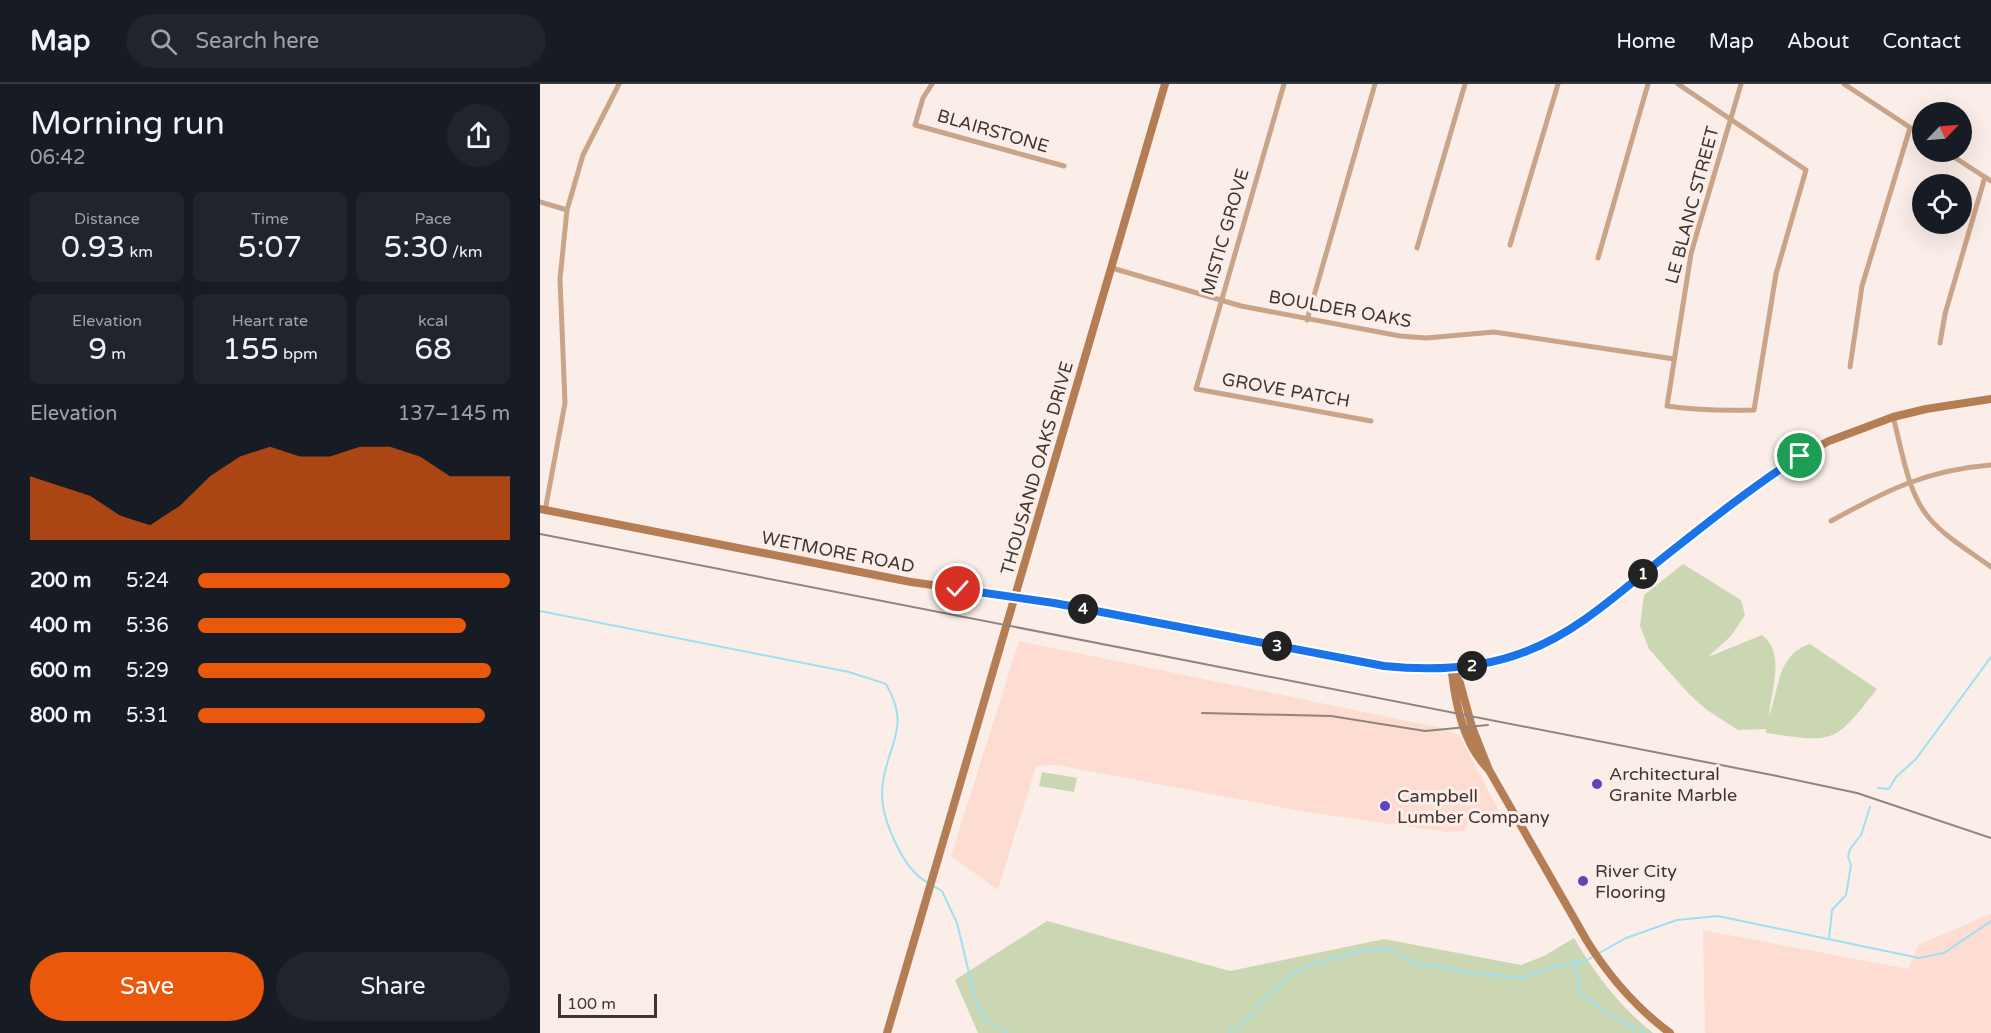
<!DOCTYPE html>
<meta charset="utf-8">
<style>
:root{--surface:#171b24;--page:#20242c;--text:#f1f3f6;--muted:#9ea1a6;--line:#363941;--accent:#ea580c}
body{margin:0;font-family:"Varela Round",sans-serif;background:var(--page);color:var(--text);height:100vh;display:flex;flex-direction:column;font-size:22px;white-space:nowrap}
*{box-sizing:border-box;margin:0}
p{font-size:20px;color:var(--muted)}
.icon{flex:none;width:33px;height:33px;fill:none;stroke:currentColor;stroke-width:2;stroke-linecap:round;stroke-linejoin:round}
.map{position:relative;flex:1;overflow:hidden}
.details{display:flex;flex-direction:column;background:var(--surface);width:540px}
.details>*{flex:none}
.needle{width:39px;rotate:65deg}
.buttons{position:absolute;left:1372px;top:18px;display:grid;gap:12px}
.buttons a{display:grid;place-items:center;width:60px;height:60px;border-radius:50%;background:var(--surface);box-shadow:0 6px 24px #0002;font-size:30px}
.scale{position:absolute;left:18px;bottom:15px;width:99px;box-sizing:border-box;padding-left:6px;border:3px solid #413530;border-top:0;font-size:16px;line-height:21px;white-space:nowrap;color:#413530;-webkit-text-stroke:4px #fbeee9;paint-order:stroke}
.pin{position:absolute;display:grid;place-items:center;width:51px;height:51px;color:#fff;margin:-26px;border:3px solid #fff;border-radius:50%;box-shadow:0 2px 6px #0007}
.km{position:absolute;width:30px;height:30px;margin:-15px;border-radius:50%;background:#222;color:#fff;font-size:16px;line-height:30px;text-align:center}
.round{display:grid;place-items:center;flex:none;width:63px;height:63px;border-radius:32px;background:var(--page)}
.head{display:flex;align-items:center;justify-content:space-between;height:102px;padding:0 30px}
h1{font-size:33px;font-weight:600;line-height:45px}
.figures{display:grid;grid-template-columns:repeat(3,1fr);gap:9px;height:102px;padding:6px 30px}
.figures div{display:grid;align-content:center;border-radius:9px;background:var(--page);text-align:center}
.figures b{font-size:30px;font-weight:600}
.figures small{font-size:16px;font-weight:400}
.figures p{font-size:16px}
.chart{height:168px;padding:12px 30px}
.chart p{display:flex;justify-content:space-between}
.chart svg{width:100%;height:108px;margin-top:6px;fill:var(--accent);opacity:.7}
.cta{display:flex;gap:12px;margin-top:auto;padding:12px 30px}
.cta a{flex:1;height:69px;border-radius:36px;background:var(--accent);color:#fff;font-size:24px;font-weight:600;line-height:69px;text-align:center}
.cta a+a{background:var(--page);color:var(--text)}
ul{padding:0 30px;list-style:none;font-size:20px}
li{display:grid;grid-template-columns:96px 72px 1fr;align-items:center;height:45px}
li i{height:15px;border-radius:8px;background:var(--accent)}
header{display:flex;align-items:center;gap:36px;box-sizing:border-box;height:84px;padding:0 30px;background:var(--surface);border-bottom:2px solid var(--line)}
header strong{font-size:28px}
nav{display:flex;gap:33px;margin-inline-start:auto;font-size:21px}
.search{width:420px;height:54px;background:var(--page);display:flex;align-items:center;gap:15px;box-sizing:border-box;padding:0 21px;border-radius:33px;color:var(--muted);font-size:22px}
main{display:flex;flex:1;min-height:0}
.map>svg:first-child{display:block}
.built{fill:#fdddd1}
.green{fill:#cad7b2}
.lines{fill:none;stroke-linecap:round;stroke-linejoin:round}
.stream{stroke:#9de0f2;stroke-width:2}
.street{stroke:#caa488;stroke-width:5}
.secondary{stroke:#b47d53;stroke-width:8}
.rail{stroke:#91847f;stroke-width:2}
.route-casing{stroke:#fff;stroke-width:12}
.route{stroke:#1a73e8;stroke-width:8}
.poi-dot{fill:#6044bd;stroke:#fbeee9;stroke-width:2}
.labels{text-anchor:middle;stroke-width:6;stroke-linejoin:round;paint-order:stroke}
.street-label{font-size:18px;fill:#413530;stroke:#fbeee9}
.poi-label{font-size:18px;fill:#413530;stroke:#fbeee9;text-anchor:start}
</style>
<header>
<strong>Map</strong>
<div class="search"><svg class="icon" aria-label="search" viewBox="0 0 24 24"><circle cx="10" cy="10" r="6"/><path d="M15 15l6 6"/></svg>Search here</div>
<nav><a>Home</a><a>Map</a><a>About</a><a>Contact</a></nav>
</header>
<main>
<section class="details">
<div class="head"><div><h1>Morning run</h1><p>06:42</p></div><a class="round"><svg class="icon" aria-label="share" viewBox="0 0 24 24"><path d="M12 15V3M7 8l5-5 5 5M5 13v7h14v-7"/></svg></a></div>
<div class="figures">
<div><p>Distance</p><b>0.93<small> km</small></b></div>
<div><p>Time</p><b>5:07</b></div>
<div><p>Pace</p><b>5:30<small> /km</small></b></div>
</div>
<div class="figures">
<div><p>Elevation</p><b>9<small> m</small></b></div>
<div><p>Heart rate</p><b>155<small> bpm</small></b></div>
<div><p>kcal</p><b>68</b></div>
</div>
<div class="chart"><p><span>Elevation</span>137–145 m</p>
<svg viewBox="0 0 160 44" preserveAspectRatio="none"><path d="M0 44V18L10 22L20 26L30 34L40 38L50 30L60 18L70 10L80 6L90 10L100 10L110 6L120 6L130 10L140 18L150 18L160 18V44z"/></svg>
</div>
<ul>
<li><b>200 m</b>5:24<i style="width:100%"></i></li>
<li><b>400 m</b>5:36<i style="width:86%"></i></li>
<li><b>600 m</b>5:29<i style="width:94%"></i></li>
<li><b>800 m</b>5:31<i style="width:92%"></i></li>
</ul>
<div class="cta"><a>Save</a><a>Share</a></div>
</section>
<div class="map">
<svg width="1451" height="949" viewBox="0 0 1451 949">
<rect width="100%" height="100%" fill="#fbeee9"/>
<path class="built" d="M479,557L902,644L920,652L961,731L934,726L924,747L906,748L766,728L516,681L496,682L458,806L411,772Z
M1451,830V949H1165L1163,846L1368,885L1378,861Z"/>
<path class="green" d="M1143,480L1201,516L1205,531L1191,552L1168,573L1222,551C1246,569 1231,606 1229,632C1239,606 1237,570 1270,560L1337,605C1294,660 1295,659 1226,649V645L1198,646L1167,626L1149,610L1109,565L1100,542L1104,511Z
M502,688L537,694L534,708L499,702Z
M507,837L690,887L844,855L981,881L1004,872L1034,854C1055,890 1080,923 1113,949H438L415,896Z"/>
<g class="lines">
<path class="stream" d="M0,527L309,588L346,600C371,643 349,657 343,698C339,721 348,744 358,764C365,778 374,791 388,799
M1338,704L1349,705L1356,693L1376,675L1451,573
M393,802L402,807L417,839L435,914L444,935L468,949
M1289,855L1292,826L1306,811L1311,781L1308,773L1310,765L1321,751L1330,723
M1036,878L1038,906L1064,927L1103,949
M716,923L749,892L765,882L822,867L848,864L878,881L903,882L929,889L983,894L1005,885L1047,876L1086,854L1137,836L1178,832L1379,874L1404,869L1451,837
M688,949L706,938L714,926"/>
<path class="street" d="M392,0L383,14L375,41L524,82
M744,0L656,305L831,337
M1138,0L1266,86L1236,190L1214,326C1184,327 1156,326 1127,322L1151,170L1156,152L1201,0
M1304,0L1383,52
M1406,68L1451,97
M0,118L27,126
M970,161L1018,0
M877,164L925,0
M1058,174L1108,0
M572,184L701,222L860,252L886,254L954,248L1134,275
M767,236L835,0
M1400,259L1405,230L1445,93
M1310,283L1322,202L1370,44
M1353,333C1362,365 1367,408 1389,434C1405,453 1431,468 1451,483
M5,427L25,319L20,195L27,126L43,71L79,0
M1291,437C1347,406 1387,386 1451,381"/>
<path class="secondary" d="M0,425L371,498L494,515L844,582L911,584L970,573L1031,546L1197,415L1260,372L1289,357L1353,333L1386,325L1451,315
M911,584L920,599L932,643L949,686L1047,857C1070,894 1095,923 1130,949
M912,589C916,623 924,660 948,685
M347,949L625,0"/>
<path class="rail" d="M0,450L1237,692L1317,709L1451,754
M662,629L791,632L885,647L948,641"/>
</g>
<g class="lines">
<defs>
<path id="route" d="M418,505L514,519L844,582C892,587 942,585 987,567C1036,548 1074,513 1114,481C1162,443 1209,405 1260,372"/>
</defs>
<use href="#route" class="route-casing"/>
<use href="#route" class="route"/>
</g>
<g class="poi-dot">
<circle cx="1057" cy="700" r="6"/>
<circle cx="845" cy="722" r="6"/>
<circle cx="1043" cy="797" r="6"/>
</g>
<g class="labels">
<g class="street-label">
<text transform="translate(453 47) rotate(16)" y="6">BLAIRSTONE</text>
<text transform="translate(1152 121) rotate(-75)" y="6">LE BLANC STREET</text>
<text transform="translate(685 148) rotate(-74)" y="6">MISTIC GROVE</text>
<text transform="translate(800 225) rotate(10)" y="6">BOULDER OAKS</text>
<text transform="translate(746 306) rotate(10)" y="6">GROVE PATCH</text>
<text transform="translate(497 384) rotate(-74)" y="6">THOUSAND OAKS DRIVE</text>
<text transform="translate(298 468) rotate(11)" y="6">WETMORE ROAD</text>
</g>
<g class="poi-label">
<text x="1069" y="696">Architectural<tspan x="1069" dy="21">Granite Marble</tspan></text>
<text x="857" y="718">Campbell<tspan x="857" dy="21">Lumber Company</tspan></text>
<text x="1055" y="793">River City<tspan x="1055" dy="21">Flooring</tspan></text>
</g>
</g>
</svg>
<div class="buttons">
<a><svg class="needle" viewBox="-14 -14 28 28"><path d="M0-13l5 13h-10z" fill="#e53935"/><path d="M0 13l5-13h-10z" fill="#9ea1a6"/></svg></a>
<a><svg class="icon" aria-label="locate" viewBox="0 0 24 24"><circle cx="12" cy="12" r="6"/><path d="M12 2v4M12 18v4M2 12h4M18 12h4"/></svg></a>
</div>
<div class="scale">100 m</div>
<div class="pin" style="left:1260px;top:372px;background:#1e9e55"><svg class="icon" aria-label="arrive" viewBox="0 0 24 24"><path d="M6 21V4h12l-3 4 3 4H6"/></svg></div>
<div class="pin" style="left:418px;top:505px;background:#d93025"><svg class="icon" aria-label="check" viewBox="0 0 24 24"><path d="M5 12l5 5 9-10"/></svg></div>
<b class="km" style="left:1103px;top:490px">1</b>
<b class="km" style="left:932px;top:582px">2</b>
<b class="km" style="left:737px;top:562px">3</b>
<b class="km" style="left:543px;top:525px">4</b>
</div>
</main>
